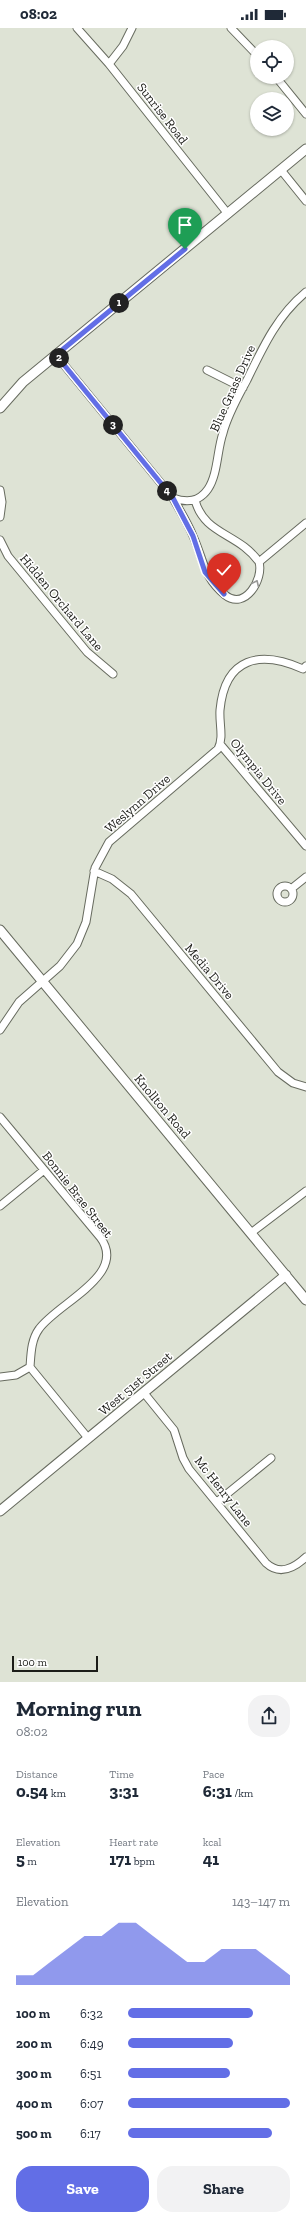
<!DOCTYPE html>
<meta charset="utf-8">
<style>
:root{--surface:#fff;--page:#f2f2f3;--text:#1f2937;--muted:#747a83;--accent:#626ee6}
body{margin:0;font-family:"Zilla Slab",serif;background:var(--page);color:var(--text);height:100vh;display:flex;flex-direction:column;font-size:15px;white-space:nowrap}
*{box-sizing:border-box;margin:0}
p{font-size:13px;color:var(--muted)}
.icon{flex:none;width:22px;height:22px;fill:none;stroke:currentColor;stroke-width:2;stroke-linecap:round;stroke-linejoin:round}
.map{position:relative;height:1654px;overflow:hidden}
.panel{display:flex;flex-direction:column;background:var(--surface);flex:1}
.panel>*{flex:none}
.buttons{position:absolute;left:250px;top:12px;display:grid;gap:8px}
.buttons a{display:grid;place-items:center;width:44px;height:44px;border-radius:50%;background:var(--surface);box-shadow:0 1px 3px #0004;font-size:20px}
.scale{position:absolute;left:12px;bottom:10px;width:86px;box-sizing:border-box;padding-left:4px;border:2px solid #1c1d18;border-top:0;font-size:11px;line-height:14px;white-space:nowrap;color:#1c1d18;-webkit-text-stroke:3px #fff;paint-order:stroke}
.pin{position:absolute;display:grid;place-items:center;width:34px;height:34px;color:#fff;margin:-41px -17px;border-radius:50% 50% 50% 0;rotate:-45deg;box-shadow:0 0 4px #0007}
.pin .icon{rotate:45deg}
.km{position:absolute;width:20px;height:20px;margin:-10px;border-radius:50%;background:#222;color:#fff;font-size:11px;line-height:20px;text-align:center}
.round{display:grid;place-items:center;flex:none;width:42px;height:42px;border-radius:16px;background:var(--page)}
.summary{display:flex;align-items:center;justify-content:space-between;height:68px;padding:0 16px}
h1{font-size:22px;font-weight:800;line-height:30px}
.metrics{display:grid;grid-template-columns:repeat(3,1fr);gap:6px;height:68px;padding:4px 16px}
.metrics div{display:grid;align-content:center}
.metrics b{font-size:17px;font-weight:800}
.metrics small{font-size:11px;font-weight:400}
.metrics p{font-size:11px}
.chart{height:112px;padding:8px 16px}
.chart p{display:flex;justify-content:space-between}
.chart svg{width:100%;height:72px;margin-top:4px;fill:var(--accent);opacity:.7}
.primary-button{display:flex;gap:8px;margin-top:auto;padding:8px 16px}
.primary-button a{flex:1;height:46px;border-radius:16px;background:var(--accent);color:#fff;font-size:16px;font-weight:800;line-height:46px;text-align:center}
.primary-button a+a{background:var(--page);color:var(--text)}
ul{padding:0 16px;list-style:none;font-size:13px}
li{display:grid;grid-template-columns:64px 48px 1fr;align-items:center;height:30px}
li i{height:10px;border-radius:5px;background:var(--accent)}
.status{display:flex;justify-content:space-between;align-items:center;height:28px;padding:0 20px;background:var(--surface);direction:ltr}
.status svg{height:11px;fill:currentColor}
.map>svg:first-child{display:block}
.lines{fill:none;stroke-linecap:round;stroke-linejoin:round}
.street-casing{stroke:#676b5f;stroke-width:9}
.secondary-casing{stroke:#676b5f;stroke-width:11}
.street{stroke:#fff;stroke-width:7}
.secondary{stroke:#fff;stroke-width:9}
.oneway{stroke:#999997}
.route-casing{stroke:#fff;stroke-width:8}
.route{stroke:#626ee6;stroke-width:5}
.labels{text-anchor:middle;stroke-width:3;stroke-linejoin:round;paint-order:stroke}
.street-label{font-size:13px;fill:#1c1d18;stroke:#fff}
</style>
<div class="status"><b>08:02</b><svg viewBox="0 0 49 12"><path d="M0 12V9h3v3zM5 12V6h3v6zM10 12V3h3v9zM15 12V0h3v12zM26 1h20v11H26zM47 4h2v5h-2z"/></svg></div>
<div class="map">
<svg width="306" height="1654" viewBox="0 0 306 1654">
<rect width="100%" height="100%" fill="#dee3d5"/>
<g class="lines">
<defs>
<path id="street" d="M77,0L109,36L228,186
M231,0L257,27
M109,36L123,18L132,0
M276,49L306,86
M281,142L306,173
M56,327L173,470C187,475 199,474 208,461C218,446 217,422 223,405C228,386 238,369 247,352C263,319 277,288 306,264
M207,342L243,360
M0,462L2,474L0,489
M173,470C180,483 188,495 193,508C204,532 203,549 225,567C245,583 264,551 259,534C239,505 204,507 195,472
M0,512L8,528L87,624L113,646
M259,534L306,495
M220,716L306,818
M94,843L112,851L131,866L278,1044L293,1055L306,1059
M277 866a8 8 0 1 1 16 0a8 8 0 1 1-16 0Z
M291,861L306,849
M0,1002L19,974L60,938L77,916L86,894L95,840L109,814L218,721C224,709 219,696 220,682C225,629 260,622 303,641L306,638
M0,1089L100,1209C129,1247 57,1275 39,1301C31,1312 31,1326 30,1339L88,1410
M0,1178L44,1142
M251,1205L306,1163
M0,1349L16,1347L30,1339
M144,1365L174,1402L183,1430L189,1441L266,1535C280,1548 294,1540 306,1529
M217,1474L271,1430"/>
<path id="secondary" d="M0,380L23,354L306,121
M0,902L306,1272
M0,1483L286,1247"/>
</defs>
<use href="#street" class="street-casing"/>
<use href="#secondary" class="secondary-casing"/>
<use href="#street" class="street"/>
<use href="#secondary" class="secondary"/>
</g>
<defs><path id="oneway-chevron" d="M-2-3.5L2.5 0L-2 3.5" fill="none" stroke-width="1.6" stroke-linecap="round" stroke-linejoin="round"/></defs>
<use class="oneway" href="#oneway-chevron" transform="translate(256 555) rotate(-65)"/>
<g class="lines">
<defs>
<path id="route" d="M185,221L56,327L173,470L193,508L205,544L224,566"/>
</defs>
<use href="#route" class="route-casing"/>
<use href="#route" class="route"/>
</g>
<g class="labels">
<g class="street-label">
<text transform="translate(163 85) rotate(52)" y="5">Sunrise Road</text>
<text transform="translate(232 360) rotate(-66)" y="5">Blue Grass Drive</text>
<text transform="translate(62 574) rotate(50)" y="5">Hidden Orchard Lane</text>
<text transform="translate(259 743) rotate(51)" y="5">Olympia Drive</text>
<text transform="translate(137 775) rotate(-41)" y="5">Weslynn Drive</text>
<text transform="translate(210 943) rotate(50)" y="5">Media Drive</text>
<text transform="translate(163 1078) rotate(50)" y="5">Knollton Road</text>
<text transform="translate(78 1166) rotate(52)" y="5">Bonnie Brae Street</text>
<text transform="translate(135 1355) rotate(-40)" y="5">West 51st Street</text>
<text transform="translate(224 1463) rotate(52)" y="5">Mc Henry Lane</text>
</g>
</g>
</svg>
<div class="buttons">
<a><svg class="icon" aria-label="locate" viewBox="0 0 24 24"><circle cx="12" cy="12" r="6"/><path d="M12 2v4M12 18v4M2 12h4M18 12h4"/></svg></a>
<a><svg class="icon" aria-label="layers" viewBox="0 0 24 24"><path d="M12 4l9 5-9 5-9-5zM3 14l9 5 9-5"/></svg></a>
</div>
<div class="scale">100 m</div>
<div class="pin" style="left:185px;top:221px;background:#1e9e55"><svg class="icon" aria-label="arrive" viewBox="0 0 24 24"><path d="M6 21V4h12l-3 4 3 4H6"/></svg></div>
<div class="pin" style="left:224px;top:566px;background:#d93025"><svg class="icon" aria-label="check" viewBox="0 0 24 24"><path d="M5 12l5 5 9-10"/></svg></div>
<b class="km" style="left:119px;top:275px">1</b>
<b class="km" style="left:59px;top:330px">2</b>
<b class="km" style="left:113px;top:397px">3</b>
<b class="km" style="left:167px;top:463px">4</b>
</div>
<section class="panel">
<div class="summary"><div><h1>Morning run</h1><p>08:02</p></div><a class="round"><svg class="icon" aria-label="share" viewBox="0 0 24 24"><path d="M12 15V3M7 8l5-5 5 5M5 13v7h14v-7"/></svg></a></div>
<div class="metrics">
<div><p>Distance</p><b>0.54<small> km</small></b></div>
<div><p>Time</p><b>3:31</b></div>
<div><p>Pace</p><b>6:31<small> /km</small></b></div>
</div>
<div class="metrics">
<div><p>Elevation</p><b>5<small> m</small></b></div>
<div><p>Heart rate</p><b>171<small> bpm</small></b></div>
<div><p>kcal</p><b>41</b></div>
</div>
<div class="chart"><p><span>Elevation</span>143–147 m</p>
<svg viewBox="0 0 160 44" preserveAspectRatio="none"><path d="M0 44V38L10 38L20 30L30 22L40 14L50 14L60 6L70 6L80 14L90 22L100 30L110 30L120 22L130 22L140 22L150 30L160 38V44z"/></svg>
</div>
<ul>
<li><b>100 m</b>6:32<i style="width:77%"></i></li>
<li><b>200 m</b>6:49<i style="width:65%"></i></li>
<li><b>300 m</b>6:51<i style="width:63%"></i></li>
<li><b>400 m</b>6:07<i style="width:100%"></i></li>
<li><b>500 m</b>6:17<i style="width:89%"></i></li>
</ul>
<div class="primary-button"><a>Save</a><a>Share</a></div>
</section>
